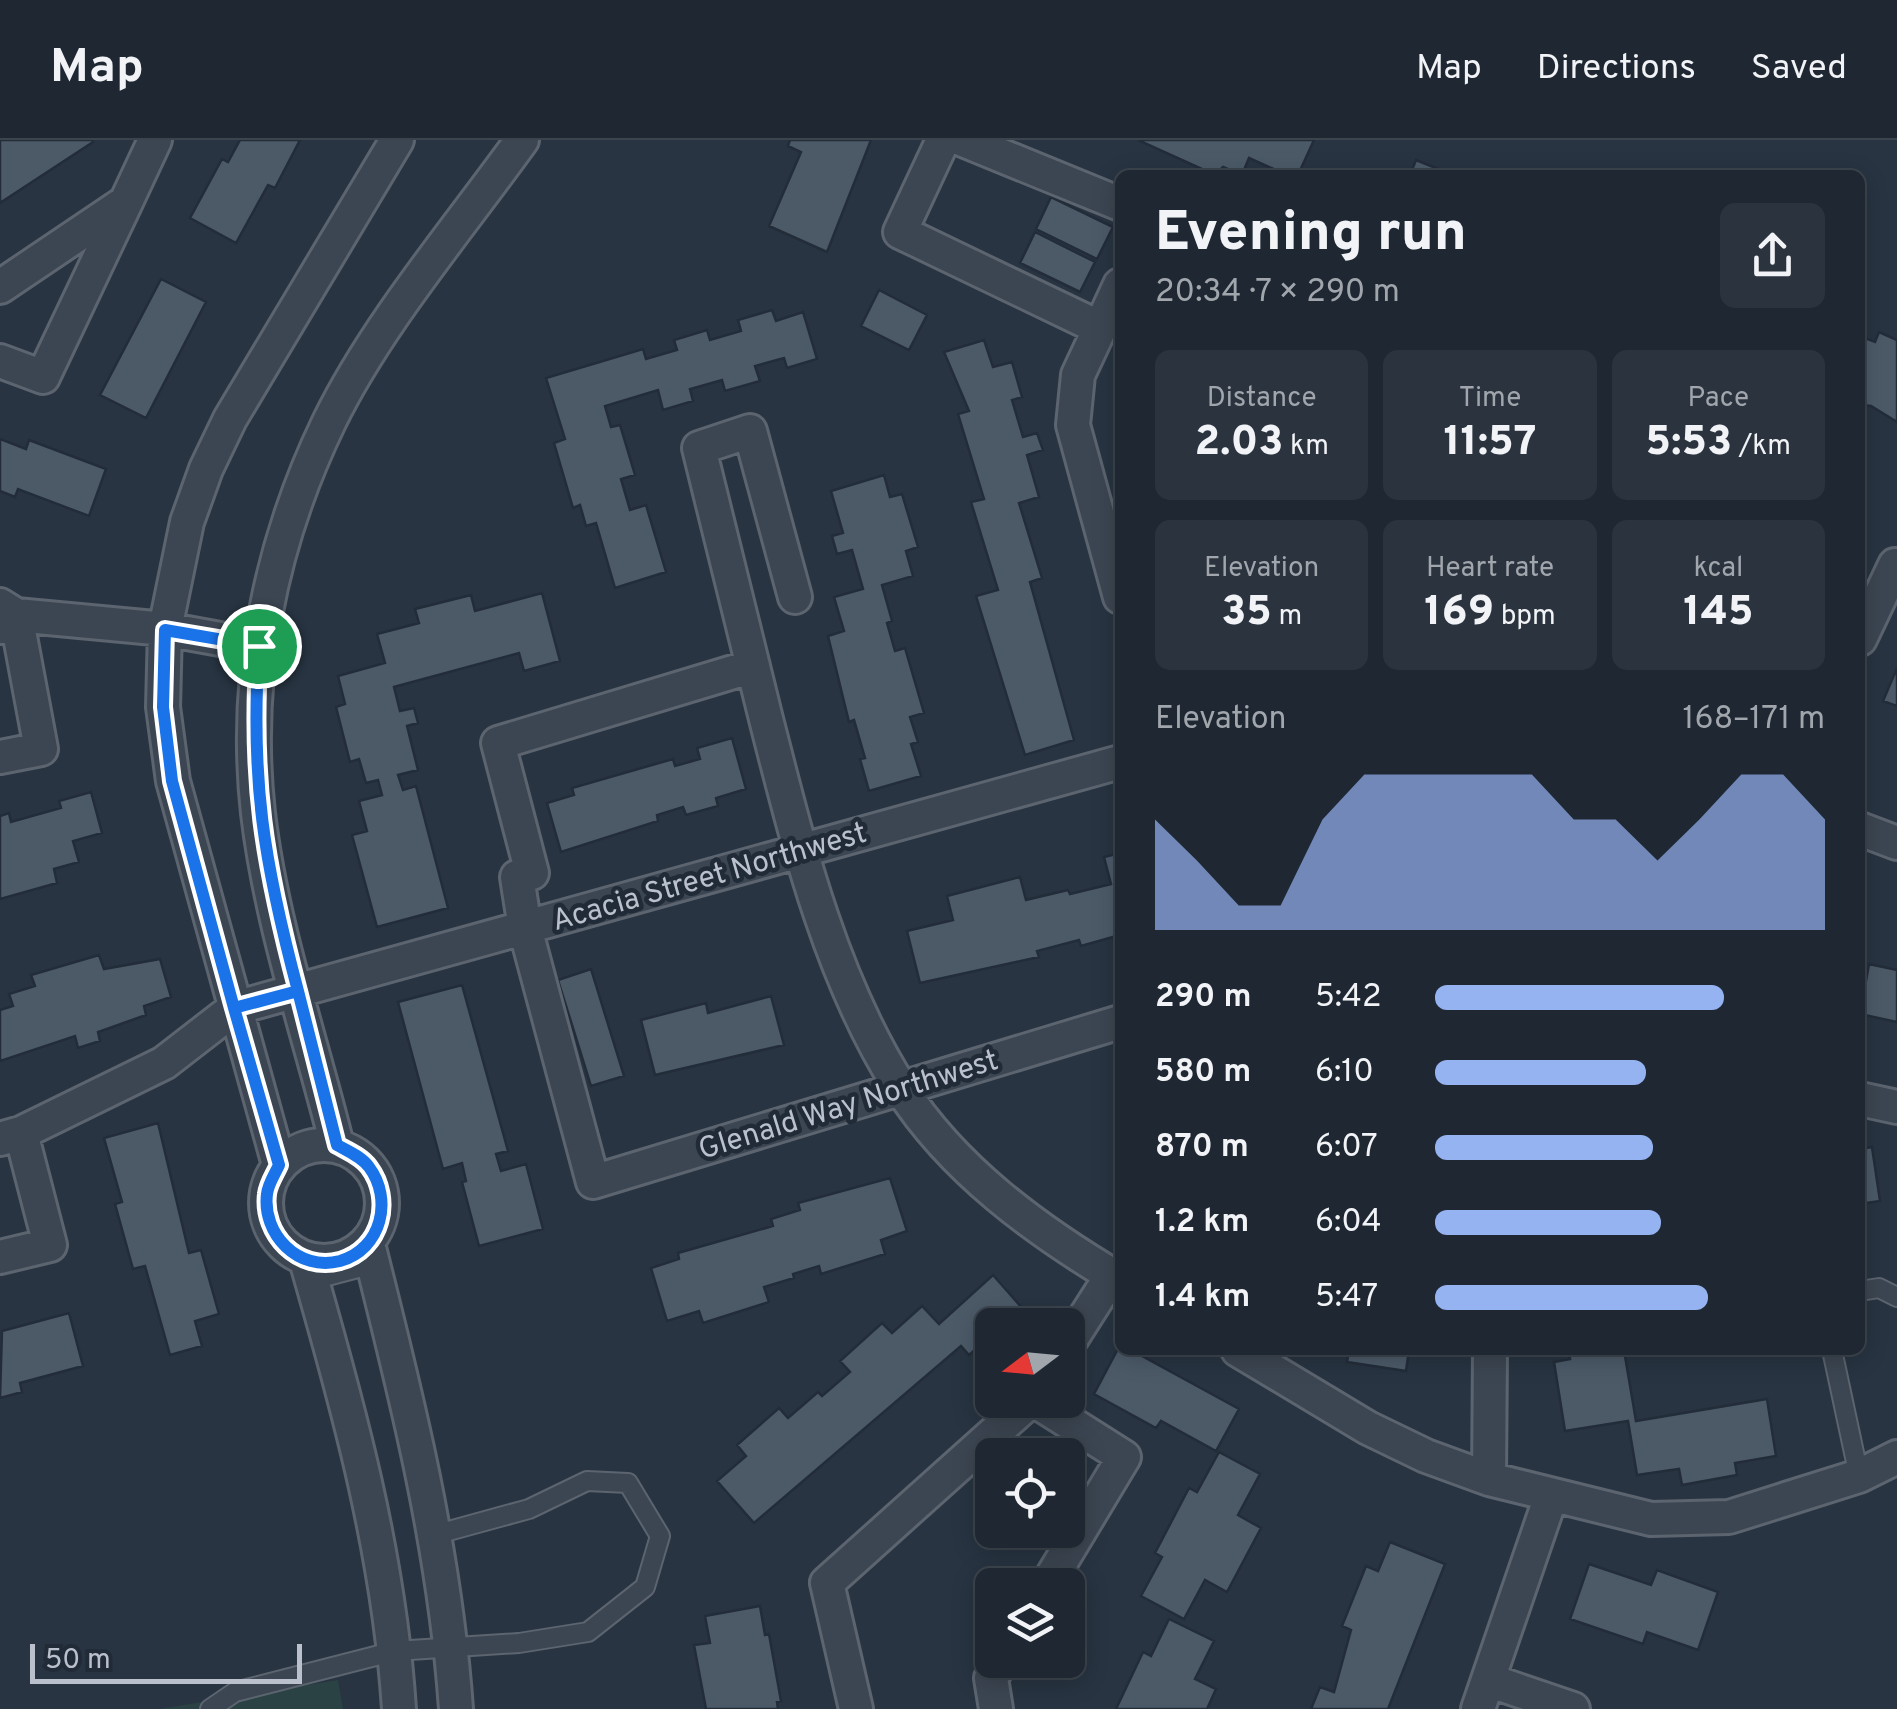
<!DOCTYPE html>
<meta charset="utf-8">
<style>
:root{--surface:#1e2732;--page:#2b333e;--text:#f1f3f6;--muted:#a1a5ac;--line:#3c444d;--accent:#95b2f1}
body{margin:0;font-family:Overpass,sans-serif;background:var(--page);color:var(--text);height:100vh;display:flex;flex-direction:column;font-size:38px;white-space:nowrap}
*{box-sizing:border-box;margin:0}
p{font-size:32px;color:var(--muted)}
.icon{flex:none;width:55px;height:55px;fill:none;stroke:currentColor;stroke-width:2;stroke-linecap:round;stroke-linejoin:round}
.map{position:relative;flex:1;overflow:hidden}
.side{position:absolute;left:1115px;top:30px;width:750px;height:1185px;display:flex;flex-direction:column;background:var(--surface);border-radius:15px;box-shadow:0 5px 25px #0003,0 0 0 2px var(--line)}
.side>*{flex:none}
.needle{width:65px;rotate:254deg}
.buttons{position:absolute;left:975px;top:1168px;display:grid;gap:20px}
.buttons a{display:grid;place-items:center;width:110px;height:110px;border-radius:15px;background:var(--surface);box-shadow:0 5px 25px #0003,0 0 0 2px var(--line);font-size:50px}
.scale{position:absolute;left:30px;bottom:25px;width:272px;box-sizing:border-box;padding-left:10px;border:5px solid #bac1cc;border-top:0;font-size:28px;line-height:35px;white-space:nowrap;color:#bac1cc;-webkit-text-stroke:8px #212b38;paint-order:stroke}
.pin{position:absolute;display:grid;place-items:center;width:85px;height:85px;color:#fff;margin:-42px;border:5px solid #fff;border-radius:50%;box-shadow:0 2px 10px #0007}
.round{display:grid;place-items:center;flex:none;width:105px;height:105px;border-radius:15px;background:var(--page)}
.headline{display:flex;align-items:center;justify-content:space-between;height:170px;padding:0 40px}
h1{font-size:55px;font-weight:800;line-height:75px}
.stats{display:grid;grid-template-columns:repeat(3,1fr);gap:15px;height:170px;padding:10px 40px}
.stats div{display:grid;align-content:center;border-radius:15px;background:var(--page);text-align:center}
.stats b{font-size:42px;font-weight:800}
.stats small{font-size:28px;font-weight:400}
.stats p{font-size:28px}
.chart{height:280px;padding:20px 40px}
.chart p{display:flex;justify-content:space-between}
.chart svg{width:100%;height:180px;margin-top:10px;fill:var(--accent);opacity:.7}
ul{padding:0 40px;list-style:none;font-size:32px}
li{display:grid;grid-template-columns:160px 120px 1fr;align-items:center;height:75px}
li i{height:25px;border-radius:12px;background:var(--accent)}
header{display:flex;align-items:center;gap:60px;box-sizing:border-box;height:140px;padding:0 50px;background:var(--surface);border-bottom:2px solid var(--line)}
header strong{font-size:48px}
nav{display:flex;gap:55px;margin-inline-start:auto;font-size:35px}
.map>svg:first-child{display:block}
.green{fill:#2a4243}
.building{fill:#4c5a68;stroke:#232d3a;stroke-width:2.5}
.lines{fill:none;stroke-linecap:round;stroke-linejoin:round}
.service-casing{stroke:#5b646f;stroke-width:22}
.minor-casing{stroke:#5b646f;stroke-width:38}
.service{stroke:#3c4652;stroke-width:18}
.minor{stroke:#3c4652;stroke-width:32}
.route-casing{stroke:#fff;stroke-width:20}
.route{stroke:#1a73e8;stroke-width:12}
.labels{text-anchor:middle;stroke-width:9;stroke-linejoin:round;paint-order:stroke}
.street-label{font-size:30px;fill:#bac1cc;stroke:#212b38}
</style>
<header>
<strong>Map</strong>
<nav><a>Map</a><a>Directions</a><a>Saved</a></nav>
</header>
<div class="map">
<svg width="1897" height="1569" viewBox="0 0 1897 1569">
<rect width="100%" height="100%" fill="#283442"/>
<path class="green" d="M338,1540L343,1569H159Z"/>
<path class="building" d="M0,0H92L93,2L0,63Z
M240,0H300L275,48L268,45L236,103L190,78L222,19L228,22Z
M790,0H871L827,112L769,86L801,12L788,6Z
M1138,0H1314L1298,35H1287L1249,18L1242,35L1223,27L1215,35Z
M1416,20L1453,35H1410Z
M1051,57L1113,87L1097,119L1036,89Z
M1035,92L1095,122L1080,152L1020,123Z
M161,139L206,162L146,278L100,255Z
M879,150L927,175L909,210L861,186Z
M772,170L776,181L803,172L817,219L787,228L784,218L755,226L760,241L725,251L722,240L690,249L693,261L663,270L658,250L605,266L611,287L620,285L635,335L621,339L630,370L646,365L666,432L615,448L596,383L586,386L580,365L573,368L554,303L565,299L546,238L643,209L646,219L677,210L674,200L707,190L710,200L741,191L738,180Z
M1879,192L1897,200V282L1871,266L1860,265V196L1875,202Z
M984,200L993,227L1012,222L1022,257L1012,260L1023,297L1037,293L1043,310L1027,315L1039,357L1019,363L1042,438L1030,442L1074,600L1025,615L976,456L998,450L971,362L984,359L958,274L969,271L944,212Z
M0,299L26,309L29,300L106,329L89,376L18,349L15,357L0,351Z
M884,335L890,357L902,354L918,407L906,411L913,436L882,445L892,481L887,483L895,511L905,508L924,573L910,577L918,602L911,604L921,636L869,651L860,619L865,618L854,580L849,582L828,496L844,491L834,457L863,449L852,410L837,414L832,396L843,393L831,351Z
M542,453L560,521L524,531L519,513L394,547L400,571L414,568L418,583L407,586L418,630L398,635L403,650L416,646L448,768L377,787L352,695L367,691L359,661L382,655L378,640L366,643L359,619L350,622L336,567L345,564L338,536L385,523L377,494L419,483L415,469L471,455L475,471Z
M1897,528V566L1883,561Z
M732,598L746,649L716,658L718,666L686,675L683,667L657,675L658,681L561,712L547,663L574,655L572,648L673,619L675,626L700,619L697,608Z
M91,652L102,693L73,701L79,722L54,729L57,743L0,759V676L9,673L11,682L61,668L59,661Z
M1120,713V795L1081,806L1079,800L1037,811L1039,817L920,843L907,791L953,780L947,756L1020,737L1026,760L1068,750L1070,754L1111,744L1104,717Z
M99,815L104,829L160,819L171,857L144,866L146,875L98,892L100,901L78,908L75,896L0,921V870L13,866L9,854L35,846L31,835Z
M1869,824L1897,830V882L1860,874Z
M591,829L624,936L591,946L558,840Z
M462,845L508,1011L496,1014L501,1031L526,1024L543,1089L479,1106L462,1042L466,1041L462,1023L443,1029L398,862Z
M771,856L784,905L655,935L641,880L706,863L708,873Z
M158,983L189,1113L201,1110L219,1174L195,1181L202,1206L170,1215L145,1126L133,1129L115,1064L122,1062L104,998Z
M1872,1007L1880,1061L1860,1064V1009Z
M890,1038L907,1091L881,1100L885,1114L821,1134L819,1126L793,1134L794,1138L764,1147L769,1162L703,1183L699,1171L667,1181L651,1128L679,1119L678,1113L773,1086L771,1079L800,1070L798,1063Z
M993,1135L1022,1168L1003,1185H992V1195L969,1215L961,1206L754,1383L717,1341L746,1316L737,1305L779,1268L788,1278L818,1252L822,1256L850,1232L840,1221L882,1183L892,1193L922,1166L939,1184Z
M69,1173L83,1226L20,1243L22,1252L0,1258L2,1191Z
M1120,1205V1210H1131L1239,1269L1216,1311L1161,1281L1156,1288L1094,1254Z
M1349,1210H1409L1406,1231L1347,1222Z
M1568,1210H1624L1636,1281L1767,1259L1776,1316L1735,1323L1737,1335L1682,1345L1679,1329L1637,1335L1628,1281L1565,1291L1554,1222L1570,1219Z
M1219,1312L1260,1334L1238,1375L1261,1388L1227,1452L1205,1440L1184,1479L1141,1456L1162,1417L1155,1413L1189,1348L1197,1352Z
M1390,1402L1445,1424L1388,1569H1311L1320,1547L1334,1552L1351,1490L1342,1486L1366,1426L1378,1431Z
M1589,1424L1651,1445L1657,1430L1718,1452L1698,1510L1647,1492L1643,1504L1570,1479Z
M760,1466L765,1495L769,1494L781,1561L777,1562L778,1569H706L694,1505L710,1503L705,1476Z
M1169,1479L1214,1501L1195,1539L1216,1549L1207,1569H1116L1143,1512L1151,1516Z"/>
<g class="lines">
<defs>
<path id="service" d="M312,1140L373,1124
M1860,1151L1879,1148L1897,1157
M1832,1210L1859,1336
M210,1569L235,1552L395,1511L519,1503L588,1492L645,1447L660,1396L628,1343L587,1341L529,1369L434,1395"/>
<path id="minor" d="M943,0L900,92L1100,188L1120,145
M963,0L1120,64
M0,147L126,62L155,0
M1100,188L1078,235L1073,285L1120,457
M0,221L43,237L126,62
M795,457L750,291L699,308C721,398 744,489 766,579C798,704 830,837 900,947C953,1030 1037,1091 1120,1140
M0,465L16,475L165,489L259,506
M0,487L16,475L41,609L0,617
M1860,499L1895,425
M753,526L498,603L532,733L517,737L525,788L593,1042L1120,882
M1860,689L1897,703
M1860,959L1897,967
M21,993L164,923L235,868L1120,622
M0,999L21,993L50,1105L0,1117
M337,1005C310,896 271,785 258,673C243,538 270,404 329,282C377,184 458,89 522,0
M266 1063a58 58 0 1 1 116 0a58 58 0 1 1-116 0Z
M279,1025L173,641L163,567L165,489L187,382L206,329L230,279L397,0
M368,1104C407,1258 445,1410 456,1569
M306,1120C349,1269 389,1414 399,1569
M1068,1204L1112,1135
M1238,1210L1368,1288L1426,1316L1489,1339L1651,1379L1729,1377L1859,1336L1897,1317
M1034,1260L1124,1317L1047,1445
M1489,1339L1490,1210
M1488,1540L1573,1569
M856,1569L827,1443L1031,1260
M996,1569L991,1538L1002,1520
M1478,1569L1551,1356"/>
</defs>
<use href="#service" class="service-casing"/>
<use href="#minor" class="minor-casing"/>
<use href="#service" class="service"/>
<use href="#minor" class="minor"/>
</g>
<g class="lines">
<defs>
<path id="route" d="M259,506C250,640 264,723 298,851L234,868L279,1025C275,1034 268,1044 267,1054C262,1094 298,1132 340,1121C382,1109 393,1059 369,1027C362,1017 348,1011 337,1005L298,851L234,868L172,641L163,567L165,490L259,506"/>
</defs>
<use href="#route" class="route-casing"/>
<use href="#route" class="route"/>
</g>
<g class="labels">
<g class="street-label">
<text transform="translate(709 736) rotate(-16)" y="10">Acacia Street Northwest</text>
<text transform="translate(848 964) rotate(-17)" y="10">Glenald Way Northwest</text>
</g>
</g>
</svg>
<div class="buttons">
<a><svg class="needle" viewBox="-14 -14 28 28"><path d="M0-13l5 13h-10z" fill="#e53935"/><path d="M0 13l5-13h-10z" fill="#a1a5ac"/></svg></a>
<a><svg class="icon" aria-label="locate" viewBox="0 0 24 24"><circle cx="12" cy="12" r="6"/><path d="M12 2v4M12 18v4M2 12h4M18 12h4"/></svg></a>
<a><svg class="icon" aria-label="layers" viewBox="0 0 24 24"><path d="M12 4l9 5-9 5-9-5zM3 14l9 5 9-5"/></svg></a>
</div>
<div class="scale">50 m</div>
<div class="pin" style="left:259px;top:506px;background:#1e9e55"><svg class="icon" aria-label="arrive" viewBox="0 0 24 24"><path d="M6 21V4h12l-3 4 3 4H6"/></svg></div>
<section class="side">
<div class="headline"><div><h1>Evening run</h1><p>20:34 · 7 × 290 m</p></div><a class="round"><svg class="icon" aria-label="share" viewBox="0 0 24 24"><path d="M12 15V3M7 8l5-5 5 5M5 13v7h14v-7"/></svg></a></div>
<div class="stats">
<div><p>Distance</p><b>2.03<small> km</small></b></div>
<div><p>Time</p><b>11:57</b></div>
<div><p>Pace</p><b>5:53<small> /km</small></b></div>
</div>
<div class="stats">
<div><p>Elevation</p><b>35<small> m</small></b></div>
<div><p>Heart rate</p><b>169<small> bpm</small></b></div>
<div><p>kcal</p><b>145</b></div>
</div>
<div class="chart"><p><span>Elevation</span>168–171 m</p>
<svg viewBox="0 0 160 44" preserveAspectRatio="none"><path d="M0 44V17L10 27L20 38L30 38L40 17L50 6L60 6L70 6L80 6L90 6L100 17L110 17L120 27L130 17L140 6L150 6L160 17V44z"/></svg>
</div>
<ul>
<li><b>290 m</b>5:42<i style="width:74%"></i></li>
<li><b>580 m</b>6:10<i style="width:54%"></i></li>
<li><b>870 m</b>6:07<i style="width:56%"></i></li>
<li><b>1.2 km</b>6:04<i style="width:58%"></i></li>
<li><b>1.4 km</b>5:47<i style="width:70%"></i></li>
</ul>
</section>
</div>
